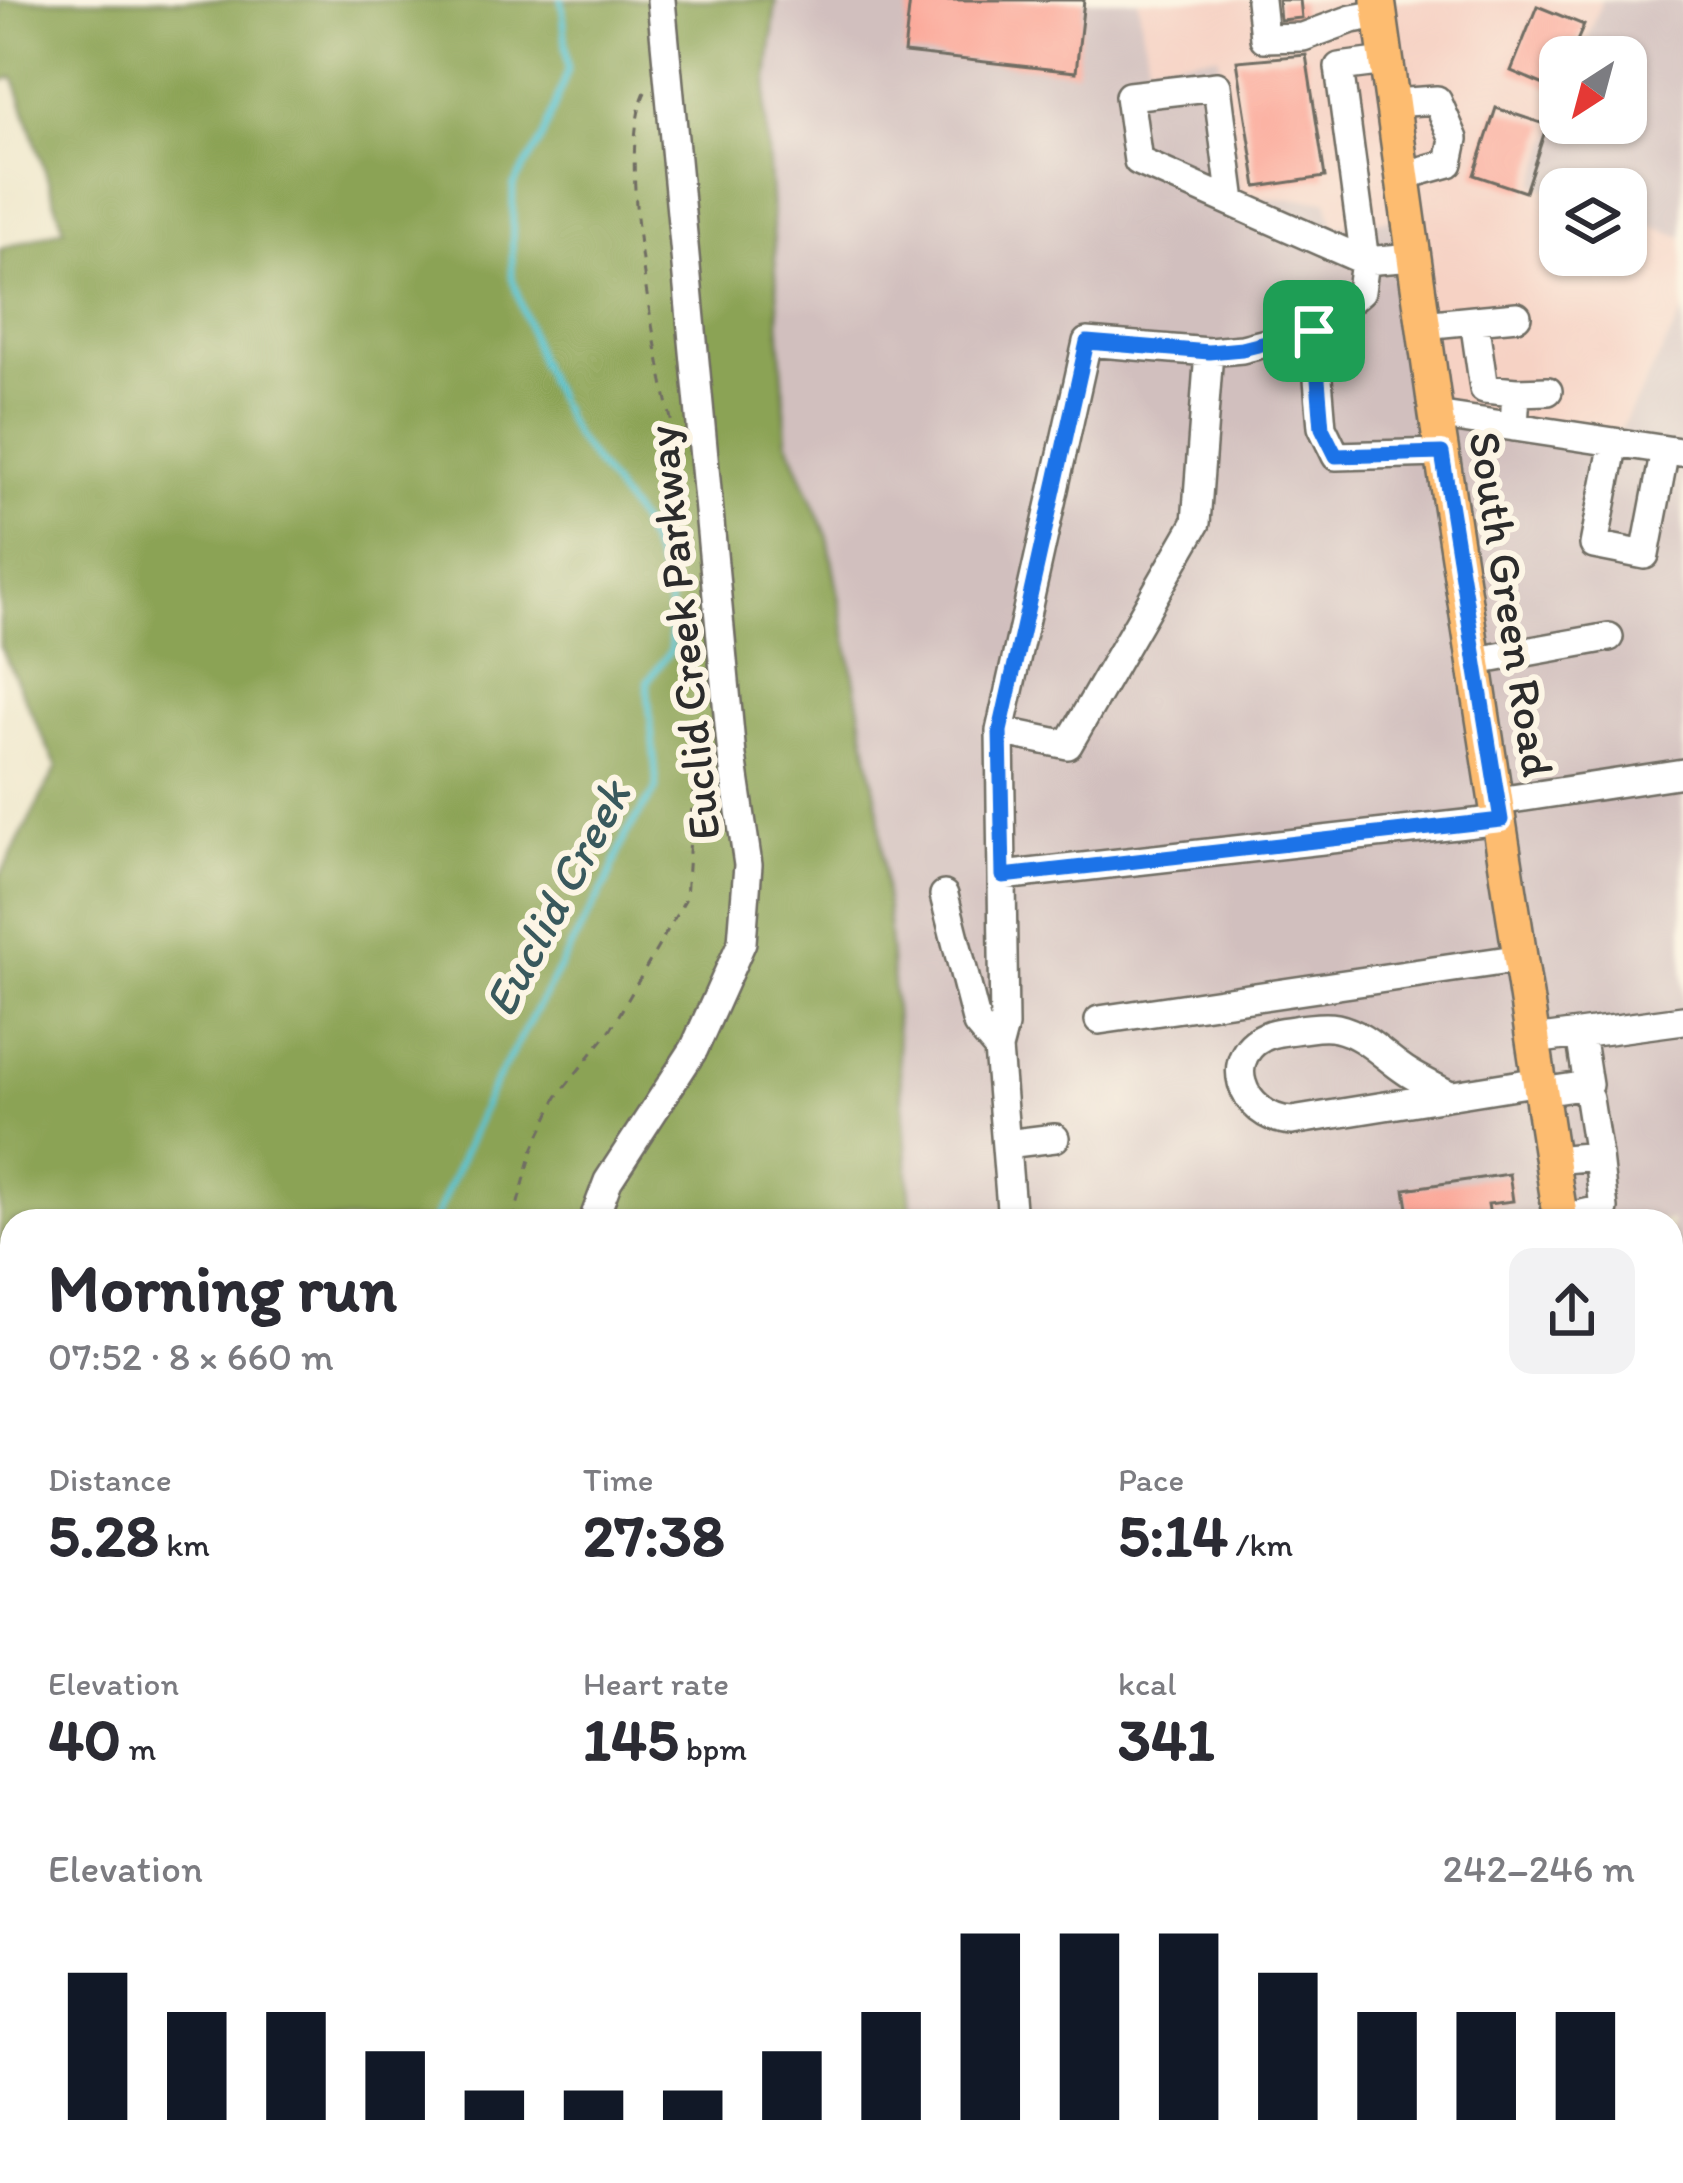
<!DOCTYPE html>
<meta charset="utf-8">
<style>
:root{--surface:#fff;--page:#f2f2f3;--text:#2b2b33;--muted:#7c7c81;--accent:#111827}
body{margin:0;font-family:Itim,sans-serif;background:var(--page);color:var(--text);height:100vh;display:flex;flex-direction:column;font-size:45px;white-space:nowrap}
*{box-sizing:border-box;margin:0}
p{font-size:39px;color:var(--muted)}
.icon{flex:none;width:66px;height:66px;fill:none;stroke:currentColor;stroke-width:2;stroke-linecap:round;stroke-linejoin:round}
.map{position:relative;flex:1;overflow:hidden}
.sheet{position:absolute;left:0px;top:1209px;width:1683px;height:975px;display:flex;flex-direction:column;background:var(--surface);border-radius:36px 36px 0 0;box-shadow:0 3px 9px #0004}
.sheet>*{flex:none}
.needle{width:78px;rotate:216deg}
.buttons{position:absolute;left:1539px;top:36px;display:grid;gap:24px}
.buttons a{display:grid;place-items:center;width:108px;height:108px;border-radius:24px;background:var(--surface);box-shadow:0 3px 9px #0004;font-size:60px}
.pin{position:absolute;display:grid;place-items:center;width:102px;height:102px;color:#fff;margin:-51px;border-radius:24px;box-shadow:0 6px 18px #0006}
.round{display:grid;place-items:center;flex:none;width:126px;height:126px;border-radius:24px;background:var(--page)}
.head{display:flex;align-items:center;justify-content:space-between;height:204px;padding:0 48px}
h1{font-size:66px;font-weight:800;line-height:90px}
.figures{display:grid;grid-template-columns:repeat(3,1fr);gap:18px;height:204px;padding:12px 48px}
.figures div{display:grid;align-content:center}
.figures b{font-size:60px;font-weight:800}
.figures small{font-size:33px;font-weight:400}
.figures p{font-size:33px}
.chart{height:336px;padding:24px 48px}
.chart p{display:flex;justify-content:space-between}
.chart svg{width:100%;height:216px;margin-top:12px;stroke:var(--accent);stroke-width:6}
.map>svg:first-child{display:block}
.built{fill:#f6d2c4}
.industrial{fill:#d1bfbe}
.forest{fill:#8ba354;stroke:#5b6740;stroke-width:3}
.water{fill:#5ac5d3;stroke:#42787f;stroke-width:3}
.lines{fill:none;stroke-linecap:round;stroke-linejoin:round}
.stream{stroke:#5ac5d3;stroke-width:6}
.building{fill:#fba697}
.minor-casing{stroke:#706d63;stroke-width:32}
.major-casing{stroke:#706d63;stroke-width:38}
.path{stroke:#706d63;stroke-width:3;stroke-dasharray:9 9;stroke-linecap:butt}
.minor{stroke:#fff;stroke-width:27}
.major{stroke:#fdbc6f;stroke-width:33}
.route-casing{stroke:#fff;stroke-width:24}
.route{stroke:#1a73e8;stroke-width:15}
.labels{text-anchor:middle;stroke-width:12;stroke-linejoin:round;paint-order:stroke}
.street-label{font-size:45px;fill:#2b2b2b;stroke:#fcf5e5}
.water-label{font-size:48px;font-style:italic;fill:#39595d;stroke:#fcf5e5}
</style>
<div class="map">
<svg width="1683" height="2183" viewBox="0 0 1683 2183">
<rect width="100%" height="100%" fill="#fcf5e5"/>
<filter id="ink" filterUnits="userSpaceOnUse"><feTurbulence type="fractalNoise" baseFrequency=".00833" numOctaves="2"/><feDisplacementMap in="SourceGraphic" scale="24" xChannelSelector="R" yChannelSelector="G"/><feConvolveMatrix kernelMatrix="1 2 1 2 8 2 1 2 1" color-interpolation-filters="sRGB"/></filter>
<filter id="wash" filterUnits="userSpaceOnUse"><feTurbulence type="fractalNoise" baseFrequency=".004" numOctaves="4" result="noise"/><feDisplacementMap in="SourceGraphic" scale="48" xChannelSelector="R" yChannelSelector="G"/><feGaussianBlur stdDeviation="2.7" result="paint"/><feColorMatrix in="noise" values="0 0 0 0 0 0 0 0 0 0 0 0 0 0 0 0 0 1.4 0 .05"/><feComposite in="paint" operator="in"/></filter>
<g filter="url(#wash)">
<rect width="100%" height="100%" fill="#efe8cc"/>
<path class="built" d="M1138,0H1602L1581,57H1560V116L1535,184L1560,193V255H1626V216L1683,237V312L1614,442L1436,415L1334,227L1241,197L1217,55L1147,63Z"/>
<path class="industrial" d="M776,0H1138L1148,63L1218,55L1241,197L1327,200L1334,227L1408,217L1436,415L1614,442L1683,312V1287L1671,1289V1221H912L879,812L828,538L787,440L765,108Z
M1602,0H1683V237L1626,216V189H1560V193L1535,184L1560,116V123H1626V57H1581Z
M750,2172H1139L1132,2183H765Z"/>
<path class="forest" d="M0,0H776L765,108L787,440L828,538L879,812L912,1221H12V2172H503L499,2183H0V876L57,767L0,646V249L64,229L14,77L0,81Z
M1140,2172H1531L1526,2183H1132Z"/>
<path class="water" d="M911,2172H1041L1037,2183H903Z"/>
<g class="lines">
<path class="stream" d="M434,1221L488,1096L607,882L626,834L657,788L647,682L671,650L669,589L639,522L574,435L540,364L512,277L513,186L543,138L568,70L562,0
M0,2076L12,2054"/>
</g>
<g id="blocks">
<path class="building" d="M910,0H1084L1076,72L904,53Z
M1278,0H1300L1302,18L1280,20Z
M1537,6L1584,25L1570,57H1560L1556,90L1511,71Z
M1306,55L1325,177L1257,187L1237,61Z
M1496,108L1547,125L1525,192L1474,175Z
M1509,1174L1513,1201L1488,1204L1491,1221H1410L1405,1189Z"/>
</g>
</g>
<g filter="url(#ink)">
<use href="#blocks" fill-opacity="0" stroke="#706d63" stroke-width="3"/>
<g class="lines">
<defs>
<path id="minor" d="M1260,0L1264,38L1303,37L1352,19L1380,14
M1386,61L1339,67L1365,261L1361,291L1314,331L1322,427L1336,456L1442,453
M1392,103L1437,100L1454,139L1449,163L1402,176
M1232,202L1217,86L1129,96L1138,161L1365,261L1414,257
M1474,320L1517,316
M1423,325L1474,320L1484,389L1516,392L1514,427
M1209,352L1242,349L1314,331
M1516,392L1548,391
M1436,415L1680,452
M1614,442L1594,545L1645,555L1665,450
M1476,661L1609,637
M1000,731L1068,745L1196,523L1209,352L1087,342L1000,731L1004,1026L998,1049L1012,1221
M1498,801L1683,773
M1002,876L1501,820
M944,895L977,1024L998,1049
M1099,1020L1522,958
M1534,1040L1683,1020
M1541,1092L1588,1085L1580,1034
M1450,1095C1436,1088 1422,1081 1409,1073C1385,1058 1365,1034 1337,1028C1324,1025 1312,1028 1300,1029C1291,1031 1280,1031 1271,1034C1218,1052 1240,1118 1292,1121L1540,1081
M1006,1144L1055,1138
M1552,1160L1598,1156L1589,1099
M1560,1219L1604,1209L1598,1156
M593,1221L608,1181L694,1049L742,942L748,865L732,756L661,0
M1671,1289L1683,1287
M1671,1698L1683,1697
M207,2183L209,2172
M499,2183L503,2172"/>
<path id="major" d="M1378,0L1436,415L1561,1221
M1671,1920L1683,2003"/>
</defs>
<use href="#minor" class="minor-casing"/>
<use href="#major" class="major-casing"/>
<path class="path" d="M645,92C613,161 661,377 679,455
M513,1221L532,1152L557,1097L611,1029L686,898L692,806L705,731
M144,2183L145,2172"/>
<use href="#minor" class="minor"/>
<use href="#major" class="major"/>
</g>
</g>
<g class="lines" filter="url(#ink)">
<defs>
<path id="route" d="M1314,331L1322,428L1336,456L1442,453L1501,820L1003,876L1000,731L1087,342L1209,352L1242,349Z"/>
</defs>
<use href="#route" class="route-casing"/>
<use href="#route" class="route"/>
</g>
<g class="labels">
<g class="street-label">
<text transform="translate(1512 604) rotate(81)" y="16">South Green Road</text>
<text transform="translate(682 633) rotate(-96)" y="16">Euclid Creek Parkway</text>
</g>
<g class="water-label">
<text transform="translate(556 898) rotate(-62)" y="17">Euclid Creek</text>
</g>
</g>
</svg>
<div class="buttons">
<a><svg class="needle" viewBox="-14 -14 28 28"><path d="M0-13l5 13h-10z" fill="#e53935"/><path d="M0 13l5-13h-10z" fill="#7c7c81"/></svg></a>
<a><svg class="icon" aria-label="layers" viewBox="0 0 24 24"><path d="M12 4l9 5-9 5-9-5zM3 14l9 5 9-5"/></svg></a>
</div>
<div class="pin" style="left:1314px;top:331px;background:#1e9e55"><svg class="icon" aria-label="arrive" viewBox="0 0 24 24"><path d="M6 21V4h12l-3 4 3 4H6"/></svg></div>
<section class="sheet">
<div class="head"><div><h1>Morning run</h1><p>07:52 · 8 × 660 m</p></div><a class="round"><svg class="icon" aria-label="share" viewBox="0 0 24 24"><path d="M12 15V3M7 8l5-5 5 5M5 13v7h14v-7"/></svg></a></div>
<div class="figures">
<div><p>Distance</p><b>5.28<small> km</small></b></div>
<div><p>Time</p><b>27:38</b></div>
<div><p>Pace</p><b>5:14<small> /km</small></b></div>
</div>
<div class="figures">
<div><p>Elevation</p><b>40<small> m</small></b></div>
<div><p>Heart rate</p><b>145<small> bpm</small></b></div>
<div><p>kcal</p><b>341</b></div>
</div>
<div class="chart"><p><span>Elevation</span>242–246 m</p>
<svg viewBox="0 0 160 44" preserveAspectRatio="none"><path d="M5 44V14M15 44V22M25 44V22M35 44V30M45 44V38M55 44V38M65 44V38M75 44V30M85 44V22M95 44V6M105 44V6M115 44V6M125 44V14M135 44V22M145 44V22M155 44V22"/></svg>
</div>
</section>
</div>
